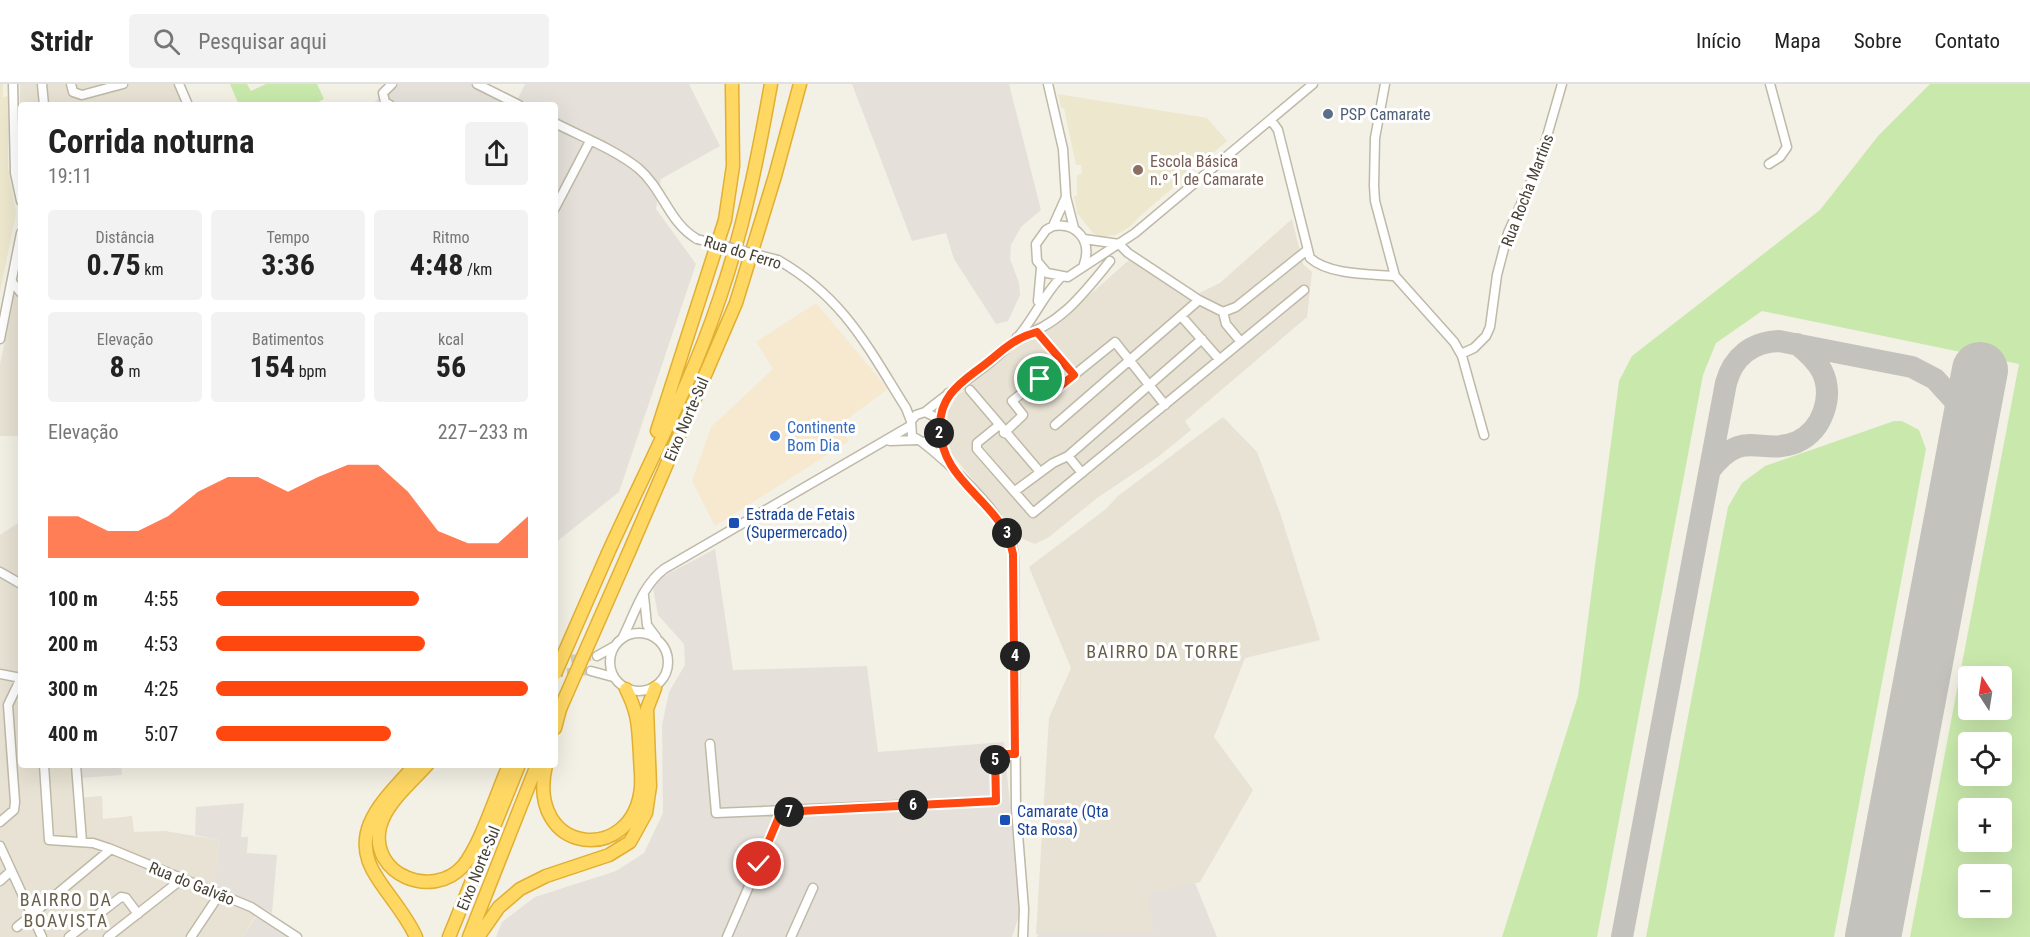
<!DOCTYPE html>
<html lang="pt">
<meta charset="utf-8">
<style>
:root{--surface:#fff;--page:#f2f2f2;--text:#222;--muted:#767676;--line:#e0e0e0;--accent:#ff4810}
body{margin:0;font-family:"Roboto Condensed",sans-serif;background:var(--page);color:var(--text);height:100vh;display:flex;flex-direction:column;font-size:22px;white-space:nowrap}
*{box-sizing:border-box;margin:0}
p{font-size:20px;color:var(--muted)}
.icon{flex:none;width:33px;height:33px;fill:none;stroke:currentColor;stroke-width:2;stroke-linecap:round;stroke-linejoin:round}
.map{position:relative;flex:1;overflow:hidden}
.panel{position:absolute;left:18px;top:18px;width:540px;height:666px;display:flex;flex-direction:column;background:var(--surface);border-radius:6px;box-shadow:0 6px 24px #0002}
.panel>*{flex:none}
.needle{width:39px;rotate:348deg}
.tools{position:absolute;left:1958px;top:582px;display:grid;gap:12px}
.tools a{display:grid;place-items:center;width:54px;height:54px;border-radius:6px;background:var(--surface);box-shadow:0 6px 24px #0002;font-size:30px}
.pin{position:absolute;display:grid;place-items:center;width:51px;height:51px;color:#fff;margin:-26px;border:3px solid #fff;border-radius:50%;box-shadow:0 2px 6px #0007}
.km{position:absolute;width:30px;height:30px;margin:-15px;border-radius:50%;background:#222;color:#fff;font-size:16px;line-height:30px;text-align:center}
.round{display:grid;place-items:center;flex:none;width:63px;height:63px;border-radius:6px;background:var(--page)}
.head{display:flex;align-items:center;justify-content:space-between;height:102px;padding:0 30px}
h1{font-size:33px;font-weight:700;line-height:45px}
.stats{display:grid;grid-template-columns:repeat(3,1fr);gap:9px;height:102px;padding:6px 30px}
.stats div{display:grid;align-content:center;border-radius:6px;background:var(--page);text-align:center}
.stats b{font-size:30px;font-weight:700}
.stats small{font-size:16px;font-weight:400}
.stats p{font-size:16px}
.chart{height:168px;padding:12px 30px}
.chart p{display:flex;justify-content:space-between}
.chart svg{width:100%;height:108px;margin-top:6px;fill:var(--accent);opacity:.7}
ul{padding:0 30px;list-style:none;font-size:20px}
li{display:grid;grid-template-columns:96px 72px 1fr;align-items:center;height:45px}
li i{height:15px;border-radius:8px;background:var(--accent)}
header{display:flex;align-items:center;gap:36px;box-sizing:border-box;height:84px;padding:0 30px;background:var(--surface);border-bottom:2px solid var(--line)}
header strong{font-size:28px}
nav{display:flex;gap:33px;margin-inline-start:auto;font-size:21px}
.search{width:420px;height:54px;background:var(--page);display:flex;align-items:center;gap:15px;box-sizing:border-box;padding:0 21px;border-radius:6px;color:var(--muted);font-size:22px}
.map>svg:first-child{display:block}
.residential{fill:#e7e2d3}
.commercial{fill:#f6e9cf}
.industrial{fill:#e5e1da}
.education{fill:#ede7ce}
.green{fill:#c9e9ac;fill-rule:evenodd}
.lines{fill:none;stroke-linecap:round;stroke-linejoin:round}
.taxiway{stroke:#c4c2bd;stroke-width:22}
.runway{stroke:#c4c2bd;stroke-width:56}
.minor-tunnel{stroke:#d0cdc2;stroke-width:8;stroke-dasharray:8 4;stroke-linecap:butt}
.minor-casing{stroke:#bfb9a7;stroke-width:11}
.highway-casing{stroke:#e1af31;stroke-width:15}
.minor{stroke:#fff;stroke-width:8}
.highway{stroke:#ffd864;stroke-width:12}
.minor-bridge-casing{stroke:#bfb9a7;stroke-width:11;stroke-linecap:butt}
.highway-bridge-casing{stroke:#e1af31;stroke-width:15;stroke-linecap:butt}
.minor-bridge{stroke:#fff;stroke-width:8}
.highway-bridge{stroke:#ffd864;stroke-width:12}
.route-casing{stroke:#fff;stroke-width:12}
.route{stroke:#ff4810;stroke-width:8}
.service-dot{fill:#5c6f8a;stroke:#fff;stroke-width:2}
.education-dot{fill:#8d6e63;stroke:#fff;stroke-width:2}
.shop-dot{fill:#3f7fe0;stroke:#fff;stroke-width:2}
.transit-dot{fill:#1a4fb4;stroke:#fff;stroke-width:2}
.labels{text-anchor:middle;stroke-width:6;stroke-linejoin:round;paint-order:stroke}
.service-label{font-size:16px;fill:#4e5e75;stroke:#fff;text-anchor:start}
.education-label{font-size:16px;fill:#785e54;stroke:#fff;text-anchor:start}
.street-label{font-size:16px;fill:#464034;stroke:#fff}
.shop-label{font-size:16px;fill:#366cbe;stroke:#fff;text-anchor:start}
.transit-label{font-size:16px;fill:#164399;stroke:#fff;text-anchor:start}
.neighbourhood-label{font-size:18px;letter-spacing:1.5px;fill:#695f4b;stroke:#fff}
</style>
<header>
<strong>Stridr</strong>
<div class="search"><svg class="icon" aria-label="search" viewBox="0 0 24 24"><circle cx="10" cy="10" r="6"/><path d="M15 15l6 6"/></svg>Pesquisar aqui</div>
<nav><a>Início</a><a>Mapa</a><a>Sobre</a><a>Contato</a></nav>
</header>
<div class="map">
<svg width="2030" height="853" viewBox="0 0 2030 853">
<rect width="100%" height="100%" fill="#f3f0e5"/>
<path class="residential" d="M20,0H175L183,21H21V97Z
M1292,135L1303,180L1312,188L1307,233L1185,337L1191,346L1158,373L1097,414L1049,453L1035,460L1023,455L949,367L947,359L948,328L956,313L1027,255L1058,239L1129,176L1184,210L1187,215L1220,199Z
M21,181V352H0V280Z
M1223,333L1257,368L1280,429L1320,556L1245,574L1214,653L1253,706L1200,798L1151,810L1157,853L1036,850L1049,634L1071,584L1029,483L1106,425L1118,412Z
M21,437V589L0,584V451Z
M0,595L21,599V681H72L75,714L102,712L103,735L132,732L134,748L165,747L219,756L214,803L261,824L242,853H0Z"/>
<path class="commercial" d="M816,219L888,305L839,341L849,357L715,442L692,397L711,343L773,285L756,258Z"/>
<path class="industrial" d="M395,0H476L512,21H371Z
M525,0H689L720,62L661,95L656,125L696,180L619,408L555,459V21H515Z
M852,0H1009L1041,126L1021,143L1011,161L1010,175L1019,199L1020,211L1008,237L996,240L954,175L946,149L912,157Z
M715,465L733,586L867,582L878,668L1004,658L1020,829L1012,853H496L502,838L535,813L616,787L644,769L663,729L662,641L669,608L685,581L684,560L658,531L653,504L662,493Z
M78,681H121L122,691L79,694Z
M244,719L241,753H248L247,769L277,771L272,829L243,814L214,803L219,756L195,751L196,723Z
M1195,799L1217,853H1037L1039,848L1154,850L1148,809Z
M256,833L289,853H242Z"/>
<path class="education" d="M0,0H3V13L8,12V84L16,129L0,208Z
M1058,10L1207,34L1227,57L1140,132L1131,142L1116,151L1101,153L1093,149L1077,129L1074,112H1077V91L1082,90L1081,81H1076L1064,24H1061Z"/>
<path class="green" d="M230,0H247L251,7L266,0H317L324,15L313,21H239Z
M1930,0H2030V853H1910L2019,280L1762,227L1716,259L1703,291L1597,853H1502L1578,612L1619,297L1632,272L1820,126L1878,52ZM1968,592H2001V626H1968ZM2001,658V692H1968V658ZM1968,724H2001V758H1968ZM1968,790H2001V824H1968Z
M1894,337H1902L1919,346L1926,365L1834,853H1646L1728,423L1742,399L1765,382Z"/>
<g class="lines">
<path class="taxiway" d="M1710,386C1744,342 1760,373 1797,358C1823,346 1834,312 1822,287C1816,276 1807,268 1797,260
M1622,853L1726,299C1733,273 1752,258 1779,257L1912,283L1935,295L1955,317L1963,343L1958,403"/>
<path class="runway" d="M1873,853L1980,286"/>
<path class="minor-tunnel" d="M559,576L597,572
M555,589L591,587"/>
<defs>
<path id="minor" d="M13,0L15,89L21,117
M42,0L44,21
M71,0L73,8L82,11L123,0
M179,0L188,21
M477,0L519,21
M1048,0L1063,65L1066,113L1074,144
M1385,0L1375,54L1374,102L1375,117L1395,192L1454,258L1462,272L1484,351
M390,21L385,18L383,9L392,0
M1271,36L1278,46L1310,174C1329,191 1369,190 1395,192
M555,39C582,53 614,65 638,84C663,105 669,139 697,155
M1769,80L1780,73L1787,63L1770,0
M555,124L590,57
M1053,142L1066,113
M1084,155L1119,160L1128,169L1199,216L1223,228L1236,223L1306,167
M778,176C844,214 867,262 906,324L911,337
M1084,180C1092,157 1077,138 1053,142L1046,146L1036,160L1037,177L1047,189L1068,193L1135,149L1313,0
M12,198L21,209
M1038,217L1041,184
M1223,228L1226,240L1241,258
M1182,233L1219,275
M1037,248L1074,291
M1017,253C1059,243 1084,209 1110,177
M0,255L21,149
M1461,270L1474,264L1486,252L1490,243L1497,191L1508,149L1539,80L1562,0
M970,306L1040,388
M925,328C955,303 990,282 1017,254C1034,235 1042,213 1061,193
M939,338L948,309
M1055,341L1199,216
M998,342L977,359V365L1033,429L1304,206
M939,349L932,357L922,358L912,352L911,337L916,331L925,328L937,334L945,376
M1004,349L1023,331L1012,317L1040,295L1058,304L1115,258L1165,321
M890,357L917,356
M922,358C949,379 997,424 1010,456C1014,464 1014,474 1014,483L1016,725L1024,825L1023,853
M1068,372L1082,389
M1015,407L1053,379L1068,372L1202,255
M0,488L21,500
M644,512L647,541L656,553
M610 578a29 29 0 1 1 58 0a29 29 0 1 1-58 0Z
M623,553C635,529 642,502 664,485L910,342
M597,572L613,563
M591,587L613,593
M0,590L21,594L8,621L15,718L14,726L0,738
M710,660L716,729L996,717L995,670H1015
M44,681L49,756L93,759L111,765L251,823L297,853
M76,681L82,758
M0,762L42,853
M0,797L11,787
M17,843L111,765
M69,853L121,813L126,814L138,830
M108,853L182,795
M191,853L219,811
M727,853L781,728
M791,853L813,804"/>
<path id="highway" d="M657,347L725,136L733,82L732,0
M629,468L736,219L775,92L800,0
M608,469C646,385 691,301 720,213C744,143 758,73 771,0
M555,644L560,625
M415,681C385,715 345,748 378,795C391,815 406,831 416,853
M427,681C411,699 386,719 380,743C369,791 433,816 463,782C481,760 497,708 509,681
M546,681C525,771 634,782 641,703C642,692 640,681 640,671C638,642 639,631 626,605
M449,853L519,681
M469,853L537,681
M478,853L499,823L520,805L546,792L609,771L630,758L646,729L650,702L647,625L655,604"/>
</defs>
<use href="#minor" class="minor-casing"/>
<use href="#highway" class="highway-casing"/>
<use href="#minor" class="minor"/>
<use href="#highway" class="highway"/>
<defs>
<path id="minor-bridge" d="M697,155L778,176"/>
<path id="highway-bridge" d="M555,590L608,469
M560,625L629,468"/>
</defs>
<use href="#minor-bridge" class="minor-bridge-casing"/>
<use href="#highway-bridge" class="highway-bridge-casing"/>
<use href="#minor-bridge" class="minor-bridge"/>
<use href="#highway-bridge" class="highway-bridge"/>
</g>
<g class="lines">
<defs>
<path id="route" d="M759,780L781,728L996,717L995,670H1015L1013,470C1003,416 940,401 940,342C940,315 956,302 976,287C998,272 1010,255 1037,248L1074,291L1058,304L1040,295"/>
</defs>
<use href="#route" class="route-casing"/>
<use href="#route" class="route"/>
</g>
<circle class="service-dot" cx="1328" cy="30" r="6"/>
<circle class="education-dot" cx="1138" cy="86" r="6"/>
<circle class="shop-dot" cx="775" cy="352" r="6"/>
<g class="transit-dot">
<rect x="728" y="433" width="12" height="12" rx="3"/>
<rect x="999" y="730" width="12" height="12" rx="3"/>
</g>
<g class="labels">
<g class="service-label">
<text x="1340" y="36">PSP Camarate</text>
</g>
<g class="education-label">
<text x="1150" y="83">Escola Básica<tspan x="1150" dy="18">n.º 1 de Camarate</tspan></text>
</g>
<g class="street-label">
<text transform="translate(1527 106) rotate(-69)" y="6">Rua Rocha Martins</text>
<text transform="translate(743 168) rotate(17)" y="6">Rua do Ferro</text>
<text transform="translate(686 335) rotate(-67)" y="6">Eixo Norte-Sul</text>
<text transform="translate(478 784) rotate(-68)" y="6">Eixo Norte-Sul</text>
<text transform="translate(192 799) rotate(22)" y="6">Rua do Galvão</text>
</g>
<g class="shop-label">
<text x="787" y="349">Continente<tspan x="787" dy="18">Bom Dia</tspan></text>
</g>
<g class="transit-label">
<text x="746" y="436">Estrada de Fetais<tspan x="746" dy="18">(Supermercado)</tspan></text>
<text x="1017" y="733">Camarate (Qta<tspan x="1017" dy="18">Sta Rosa)</tspan></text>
</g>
<g class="neighbourhood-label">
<text x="1163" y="574">BAIRRO DA TORRE</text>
<text x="66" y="822">BAIRRO DA<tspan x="66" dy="21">BOAVISTA</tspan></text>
</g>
</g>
</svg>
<div class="tools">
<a><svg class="needle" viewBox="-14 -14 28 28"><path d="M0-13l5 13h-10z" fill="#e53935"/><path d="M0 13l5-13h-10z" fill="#767676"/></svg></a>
<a><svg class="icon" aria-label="locate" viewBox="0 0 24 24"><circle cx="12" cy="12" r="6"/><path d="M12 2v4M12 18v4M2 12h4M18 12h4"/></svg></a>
<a>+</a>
<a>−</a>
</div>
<div class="pin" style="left:1040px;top:295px;background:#1e9e55"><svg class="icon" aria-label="arrive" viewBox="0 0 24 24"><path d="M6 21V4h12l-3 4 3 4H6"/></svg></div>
<div class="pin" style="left:759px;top:780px;background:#d93025"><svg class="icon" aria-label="check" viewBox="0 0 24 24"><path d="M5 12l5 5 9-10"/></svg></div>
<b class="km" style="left:939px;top:349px">2</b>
<b class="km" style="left:1007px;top:449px">3</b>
<b class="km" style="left:1015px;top:572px">4</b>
<b class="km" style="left:995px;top:676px">5</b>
<b class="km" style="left:913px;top:721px">6</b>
<b class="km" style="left:789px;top:728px">7</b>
<section class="panel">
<div class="head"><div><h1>Corrida noturna</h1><p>19:11</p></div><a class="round"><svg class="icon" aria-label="share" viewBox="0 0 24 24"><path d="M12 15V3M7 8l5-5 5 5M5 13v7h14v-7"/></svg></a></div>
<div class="stats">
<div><p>Distância</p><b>0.75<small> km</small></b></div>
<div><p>Tempo</p><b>3:36</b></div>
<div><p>Ritmo</p><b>4:48<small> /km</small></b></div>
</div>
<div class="stats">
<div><p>Elevação</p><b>8<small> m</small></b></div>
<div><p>Batimentos</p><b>154<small> bpm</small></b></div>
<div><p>kcal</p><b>56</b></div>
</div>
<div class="chart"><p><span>Elevação</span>227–233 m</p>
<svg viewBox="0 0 160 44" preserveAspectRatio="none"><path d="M0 44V27L10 27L20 33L30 33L40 27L50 17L60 11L70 11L80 17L90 11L100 6L110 6L120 17L130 33L140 38L150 38L160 27V44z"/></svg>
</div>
<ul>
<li><b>100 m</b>4:55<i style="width:65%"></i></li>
<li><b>200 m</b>4:53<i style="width:67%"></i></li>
<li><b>300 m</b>4:25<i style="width:100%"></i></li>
<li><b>400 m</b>5:07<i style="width:56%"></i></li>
</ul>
</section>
</div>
